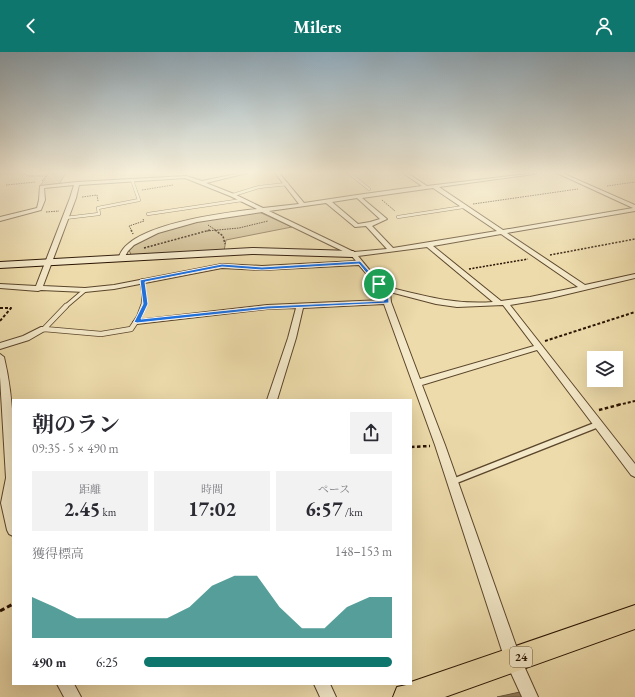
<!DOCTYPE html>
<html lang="ja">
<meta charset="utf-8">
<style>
:root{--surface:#fff;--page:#f2f2f3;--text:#2b2b33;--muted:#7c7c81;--accent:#0f766e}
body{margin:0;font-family:"EB Garamond","Noto Serif JP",serif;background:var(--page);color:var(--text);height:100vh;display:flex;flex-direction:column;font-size:15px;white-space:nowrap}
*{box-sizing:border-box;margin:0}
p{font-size:13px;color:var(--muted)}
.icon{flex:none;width:22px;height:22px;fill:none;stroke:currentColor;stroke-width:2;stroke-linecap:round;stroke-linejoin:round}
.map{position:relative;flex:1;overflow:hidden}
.side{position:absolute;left:12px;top:347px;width:400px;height:286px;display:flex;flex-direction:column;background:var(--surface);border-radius:0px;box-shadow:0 4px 16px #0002}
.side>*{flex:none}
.tools{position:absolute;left:587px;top:299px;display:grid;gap:8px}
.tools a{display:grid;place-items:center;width:36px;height:36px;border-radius:0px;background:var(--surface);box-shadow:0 4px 16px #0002;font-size:20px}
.pin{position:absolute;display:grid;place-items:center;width:34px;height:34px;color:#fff;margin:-17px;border:2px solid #fff;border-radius:50%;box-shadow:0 1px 4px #0007}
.round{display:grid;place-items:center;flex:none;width:42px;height:42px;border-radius:0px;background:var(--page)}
.overview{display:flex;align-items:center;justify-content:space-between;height:68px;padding:0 20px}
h1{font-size:22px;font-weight:700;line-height:30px}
.metrics{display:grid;grid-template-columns:repeat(3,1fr);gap:6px;height:68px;padding:4px 20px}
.metrics div{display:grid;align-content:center;border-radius:0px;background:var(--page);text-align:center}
.metrics b{font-size:20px;font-weight:700}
.metrics small{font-size:11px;font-weight:400}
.metrics p{font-size:11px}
.chart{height:112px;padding:8px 20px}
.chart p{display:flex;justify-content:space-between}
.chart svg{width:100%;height:72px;margin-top:4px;fill:var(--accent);opacity:.7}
ul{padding:0 20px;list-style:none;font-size:13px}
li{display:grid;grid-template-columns:64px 48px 1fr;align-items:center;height:30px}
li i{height:10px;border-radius:5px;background:var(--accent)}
header{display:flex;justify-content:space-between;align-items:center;height:52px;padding:0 20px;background:var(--accent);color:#fff;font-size:18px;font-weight:700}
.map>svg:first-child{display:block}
.green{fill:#ccb98e;stroke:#7b6647}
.building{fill:#8f7b59;stroke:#64563e}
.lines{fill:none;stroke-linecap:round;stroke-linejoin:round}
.lane-far3-casing{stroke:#5b452b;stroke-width:3.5}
.lane-far2-casing{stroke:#5b452b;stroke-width:5}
.lane-far1-casing{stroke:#5b452b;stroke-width:6}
.lane-casing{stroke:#5b452b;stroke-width:8}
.street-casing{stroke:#5b452b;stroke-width:2}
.secondary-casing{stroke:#2a1300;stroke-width:2}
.primary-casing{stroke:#2a1300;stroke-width:2}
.path-far4{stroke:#2a1300;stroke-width:1;stroke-dasharray:1.5 1;stroke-linecap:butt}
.path-far3{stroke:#2a1300;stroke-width:1.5;stroke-dasharray:2 1.5;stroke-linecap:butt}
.path-far2{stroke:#2a1300;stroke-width:2;stroke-dasharray:3 2;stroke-linecap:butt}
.path-far1{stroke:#2a1300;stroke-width:2.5;stroke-dasharray:3.5 2.5;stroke-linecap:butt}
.path{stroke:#2a1300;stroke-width:3;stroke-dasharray:5 3;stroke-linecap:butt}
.lane-far3{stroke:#f3e8c8;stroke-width:2.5}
.lane-far2{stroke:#f3e8c8;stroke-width:3.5}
.lane-far1{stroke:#f3e8c8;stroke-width:4.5}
.lane{stroke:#f3e8c8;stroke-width:5.5}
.street{fill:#f3e8c8;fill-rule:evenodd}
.secondary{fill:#f3e8c8;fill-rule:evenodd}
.primary{fill:#eddbab;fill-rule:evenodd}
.route{fill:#1a73e8;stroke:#fff;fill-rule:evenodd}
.labels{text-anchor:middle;stroke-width:3;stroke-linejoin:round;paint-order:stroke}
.shield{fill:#f3e8c8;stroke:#66533c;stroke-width:1}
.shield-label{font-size:12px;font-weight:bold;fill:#2a1300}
</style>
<header><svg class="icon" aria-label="back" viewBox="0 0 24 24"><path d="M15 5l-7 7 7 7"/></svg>Milers<svg class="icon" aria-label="person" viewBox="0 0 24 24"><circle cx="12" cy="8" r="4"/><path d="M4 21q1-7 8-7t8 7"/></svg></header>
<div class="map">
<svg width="635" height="645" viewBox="0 0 635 645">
<rect width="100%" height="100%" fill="#eddbab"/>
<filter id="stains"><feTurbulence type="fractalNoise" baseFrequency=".005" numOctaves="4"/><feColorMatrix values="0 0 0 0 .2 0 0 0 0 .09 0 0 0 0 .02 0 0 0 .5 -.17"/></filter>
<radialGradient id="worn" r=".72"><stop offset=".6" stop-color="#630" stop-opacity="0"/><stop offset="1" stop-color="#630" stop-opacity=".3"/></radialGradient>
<path class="green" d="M49,121H66L59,132L40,134Z
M259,160L292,175L226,188L224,199L132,205L129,198C153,172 224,165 259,160Z"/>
<path class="building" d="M529,638L532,645H497Z"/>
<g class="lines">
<defs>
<path id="lane-far3" d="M349,121L369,137
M233,143L259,135L287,132
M148,162L242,148
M398,165L463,155
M65,166L99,162L98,156L139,148L132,128"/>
<path id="lane-far2" d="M142,229L144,243L143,255
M65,255L85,238"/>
<path id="lane-far1" d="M44,277L101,282L131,277L139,265L143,254
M44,277L66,254"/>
<path id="lane" d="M452,430L599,372"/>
<path id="street" d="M241,121H247L206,131L234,142L263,156L299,152L275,121H279L304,151L357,143L422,134L403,121H407L427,134L536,121L534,122L439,135L503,178L633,156L557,121H562L635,153V159L507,181L585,233L635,222V226L551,246L510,253L635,412V425L631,423L537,298L422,333L445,393L520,605L538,645H522L505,608L435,393L384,252L303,256L296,286L277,348H267L288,286L296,256L267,257L137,272L133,270L137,268L267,253L383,248V238L377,234L359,213L262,218L222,216L114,237L85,240L41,238L38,239L0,236V232L36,234L70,146L74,133L44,136L45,148L41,158L0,169V165L37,156L39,148L40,134L77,130L186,124L202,129ZM185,126L230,144L257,157C223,161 154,170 128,192C123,196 120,201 118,207L119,208H123L128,199L134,193L158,181L197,170L262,160L351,203L356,209L262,214L222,212L114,233L85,236L43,234L76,146L79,133ZM433,136L497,179L393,196L372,174L387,167L362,146ZM357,146L380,167L370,170L358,172L332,150ZM326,151L355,175L366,174L387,197L354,200L269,159ZM501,182L578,235L530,245L501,249L433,194ZM427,195L493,250C456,253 424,244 388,235L381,232L358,204ZM390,240L436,252L457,255L503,253L534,294L420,327L391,250Z
M41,275H44L48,277L29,288L0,297V291L23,284Z
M0,302L4,305C18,363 13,425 13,484L9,482L7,478L1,451L6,426L0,325Z
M57,632H74L81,645H64Z
M314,632H330L336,645H320Z"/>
<path id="secondary" d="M252,196L353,199L358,202L353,205L252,202L0,216V210Z"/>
<path id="primary" d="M635,553V577L445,645H393L397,635L411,632V630Z"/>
</defs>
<use href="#lane-far3" class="lane-far3-casing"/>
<use href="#lane-far2" class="lane-far2-casing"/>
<use href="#lane-far1" class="lane-far1-casing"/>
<use href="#lane" class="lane-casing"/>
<use href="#street" class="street-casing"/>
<use href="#secondary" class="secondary-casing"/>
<use href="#primary" class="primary-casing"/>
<path class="path-far4" d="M0,122L23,121L28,124H46
M42,129L48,121
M6,133L36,130
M607,134L635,130
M142,138L173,133
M82,145L97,143L98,149
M382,148L395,159
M473,152L578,137
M46,160L59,159
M208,173L217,179
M132,179L129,174L144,169L143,167
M207,179L239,176L268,169"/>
<path class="path-far3" d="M131,178L133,182
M215,178L223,184L225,192
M144,196L210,178
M550,203L635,187
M469,217L528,207"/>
<path class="path-far2" d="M0,256H11L0,269
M545,289L635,260
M618,353L635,349"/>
<path class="path-far1" d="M599,358L622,352
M411,395L430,394"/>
<path class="path" d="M0,559L13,552"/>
<use href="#lane-far3" class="lane-far3"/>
<use href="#lane-far2" class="lane-far2"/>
<use href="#lane-far1" class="lane-far1"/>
<use href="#lane" class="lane"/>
<use href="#street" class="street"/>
<use href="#secondary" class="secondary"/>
<use href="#primary" class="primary"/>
</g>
<linearGradient id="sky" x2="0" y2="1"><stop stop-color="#8fa8b8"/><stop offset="0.57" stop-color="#f7efd9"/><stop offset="1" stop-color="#f7efd9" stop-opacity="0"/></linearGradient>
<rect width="635" height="211" fill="url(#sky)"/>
<path class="route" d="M360,209L380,231L388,237L389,251L267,257L137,271L134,270L143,252L140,228L222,212L262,215ZM359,212L377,234L383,238L384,249L267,254L141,267L148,252L145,230L222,215L262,218Z"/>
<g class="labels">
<rect class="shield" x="510" y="595" width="22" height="20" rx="3"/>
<g class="shield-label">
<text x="521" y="609">24</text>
</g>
</g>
<rect width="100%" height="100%" filter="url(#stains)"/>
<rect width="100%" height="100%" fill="url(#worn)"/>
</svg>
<div class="tools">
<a><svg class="icon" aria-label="layers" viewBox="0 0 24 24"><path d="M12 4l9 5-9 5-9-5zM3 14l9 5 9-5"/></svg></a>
</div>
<div class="pin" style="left:379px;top:232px;background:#1e9e55"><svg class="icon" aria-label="arrive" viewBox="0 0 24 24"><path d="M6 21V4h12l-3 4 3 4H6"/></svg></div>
<section class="side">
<div class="overview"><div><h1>朝のラン</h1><p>09:35 · 5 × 490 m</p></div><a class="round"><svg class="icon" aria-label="share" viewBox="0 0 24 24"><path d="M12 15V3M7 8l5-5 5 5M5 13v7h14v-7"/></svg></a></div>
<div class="metrics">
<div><p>距離</p><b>2.45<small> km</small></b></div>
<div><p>時間</p><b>17:02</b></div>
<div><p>ペース</p><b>6:57<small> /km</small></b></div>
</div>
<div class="chart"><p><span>獲得標高</span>148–153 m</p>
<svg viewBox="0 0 160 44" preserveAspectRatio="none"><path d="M0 44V19L10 25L20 32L30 32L40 32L50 32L60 32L70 25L80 12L90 6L100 6L110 25L120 38L130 38L140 25L150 19L160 19V44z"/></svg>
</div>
<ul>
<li><b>490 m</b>6:25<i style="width:100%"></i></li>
</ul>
</section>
</div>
